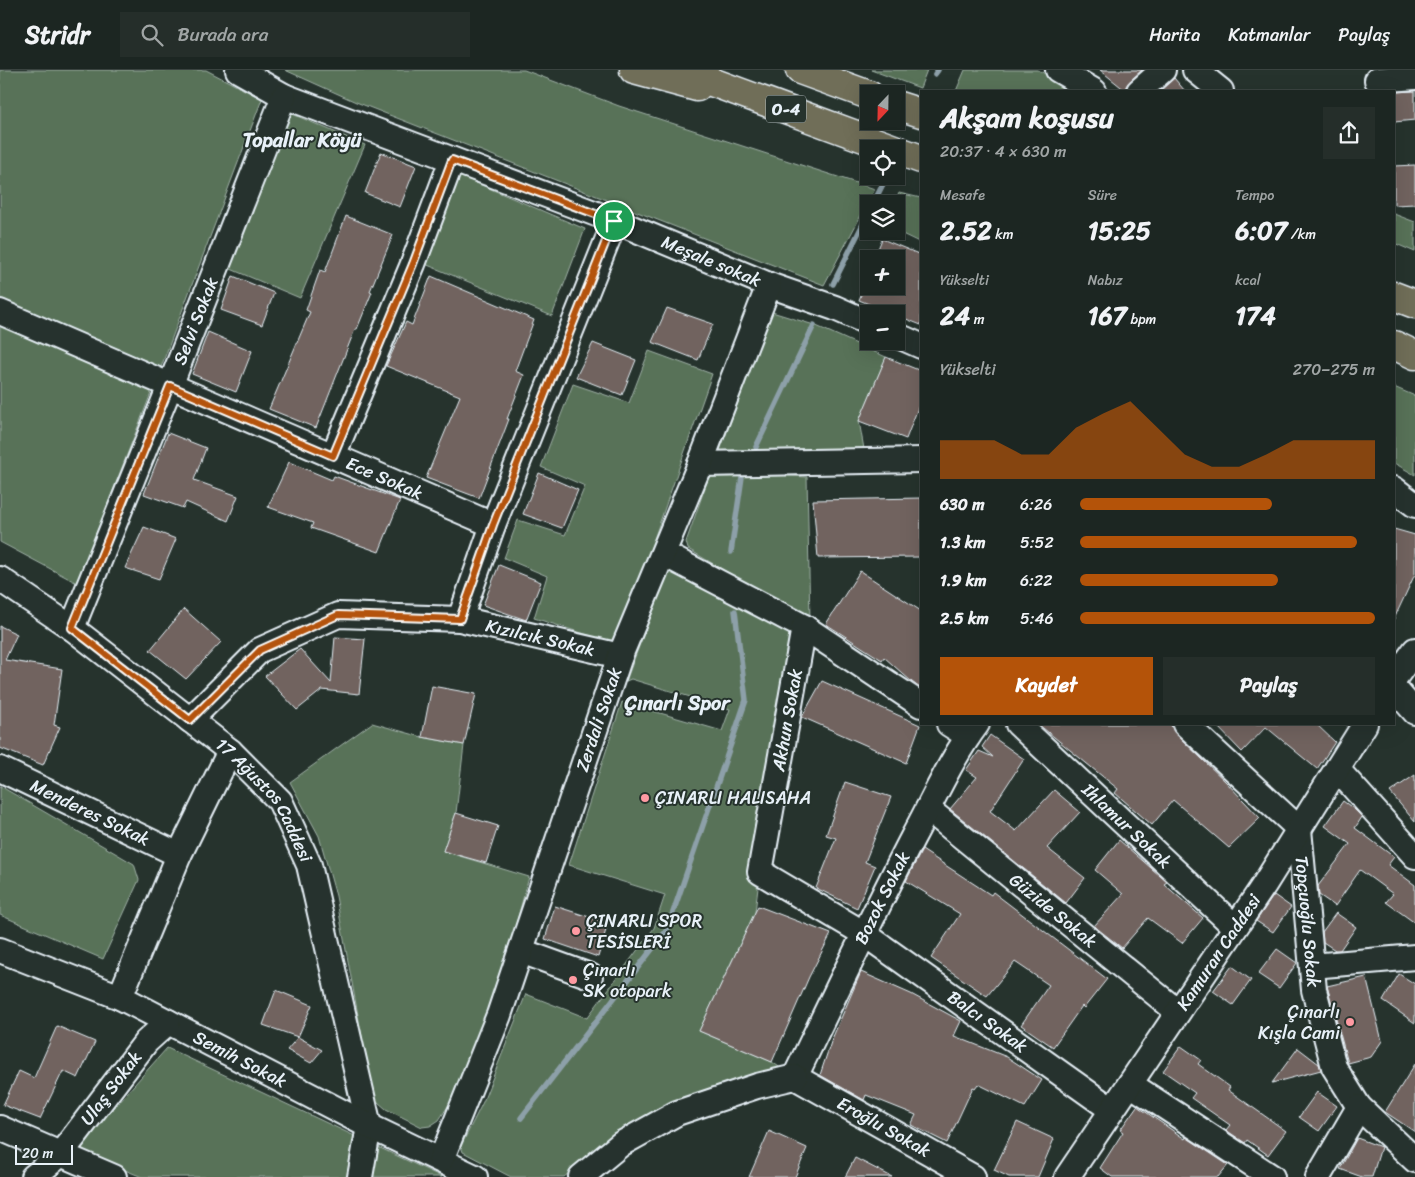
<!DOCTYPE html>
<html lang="tr">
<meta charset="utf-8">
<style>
:root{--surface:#1c2622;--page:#252e2a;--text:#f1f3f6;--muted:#a0a5a5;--line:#3a4340;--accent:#b45309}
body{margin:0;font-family:Sriracha,sans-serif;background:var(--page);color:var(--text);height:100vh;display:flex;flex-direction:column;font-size:19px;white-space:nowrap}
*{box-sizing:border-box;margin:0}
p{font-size:16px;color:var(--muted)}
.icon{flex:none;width:28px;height:28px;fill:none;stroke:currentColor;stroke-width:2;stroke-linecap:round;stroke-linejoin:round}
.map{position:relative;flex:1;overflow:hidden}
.details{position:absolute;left:920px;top:20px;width:475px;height:635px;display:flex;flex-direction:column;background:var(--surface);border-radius:0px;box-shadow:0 5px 20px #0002,0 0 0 1px var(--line)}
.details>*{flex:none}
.needle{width:32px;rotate:202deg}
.fabs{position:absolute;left:860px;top:15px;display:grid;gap:10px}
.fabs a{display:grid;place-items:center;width:45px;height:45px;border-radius:0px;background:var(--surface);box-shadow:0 5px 20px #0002,0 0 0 1px var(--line);font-size:25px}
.scale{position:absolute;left:15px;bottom:12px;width:58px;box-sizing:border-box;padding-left:5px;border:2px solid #e8f1f8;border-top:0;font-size:14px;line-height:18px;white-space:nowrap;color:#e8f1f8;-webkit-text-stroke:4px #26332d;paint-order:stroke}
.pin{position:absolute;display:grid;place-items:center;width:42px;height:42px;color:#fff;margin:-21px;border:2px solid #fff;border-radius:50%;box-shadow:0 1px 5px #0007}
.round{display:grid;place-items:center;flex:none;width:52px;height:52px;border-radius:0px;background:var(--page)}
.head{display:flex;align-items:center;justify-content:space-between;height:85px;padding:0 20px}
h1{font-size:28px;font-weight:800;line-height:38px}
.stats{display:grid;grid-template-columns:repeat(3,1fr);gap:8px;height:85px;padding:5px 20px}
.stats div{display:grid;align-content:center}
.stats b{font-size:25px;font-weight:800}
.stats small{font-size:14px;font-weight:400}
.stats p{font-size:14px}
.chart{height:140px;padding:10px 20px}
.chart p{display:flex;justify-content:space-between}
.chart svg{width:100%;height:90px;margin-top:5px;fill:var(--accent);opacity:.7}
.primary-button{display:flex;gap:10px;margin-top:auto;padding:10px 20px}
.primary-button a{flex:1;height:58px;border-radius:0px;background:var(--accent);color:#fff;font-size:20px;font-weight:800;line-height:58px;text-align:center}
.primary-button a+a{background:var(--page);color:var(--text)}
ul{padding:0 20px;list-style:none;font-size:16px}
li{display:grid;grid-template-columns:80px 60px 1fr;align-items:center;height:38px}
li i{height:12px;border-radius:6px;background:var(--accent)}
header{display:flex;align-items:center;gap:30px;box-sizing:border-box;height:70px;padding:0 25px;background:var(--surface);border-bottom:1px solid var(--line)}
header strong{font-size:24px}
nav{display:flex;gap:28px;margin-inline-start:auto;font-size:18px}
.search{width:350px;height:45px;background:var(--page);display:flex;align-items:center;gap:12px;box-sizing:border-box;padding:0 18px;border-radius:0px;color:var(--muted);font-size:19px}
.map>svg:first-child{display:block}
.green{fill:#597258;stroke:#a0b2a8}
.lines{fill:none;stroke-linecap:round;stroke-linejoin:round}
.stream{stroke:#8da0a9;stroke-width:5.5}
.building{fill:#71645f;stroke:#e8f1f8}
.minor-casing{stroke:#e8f1f8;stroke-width:28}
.highway-casing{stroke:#e8f1f8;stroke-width:31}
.minor{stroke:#26332d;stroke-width:24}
.highway{stroke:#706e59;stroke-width:28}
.route-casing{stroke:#fff;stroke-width:10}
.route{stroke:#b45309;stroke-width:6}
.poi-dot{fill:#ff9aa2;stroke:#26332d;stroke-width:2}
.labels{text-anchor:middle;stroke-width:4;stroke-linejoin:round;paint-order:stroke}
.shield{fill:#26332d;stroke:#aeb8bb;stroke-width:1}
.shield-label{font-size:16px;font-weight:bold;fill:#e8f1f8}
.street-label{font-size:18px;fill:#e8f1f8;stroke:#26332d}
.poi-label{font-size:18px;fill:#e8f1f8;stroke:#26332d;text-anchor:start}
.quarter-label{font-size:20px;font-weight:bold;fill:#e8f1f8;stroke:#26332d}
</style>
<header>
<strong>Stridr</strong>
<div class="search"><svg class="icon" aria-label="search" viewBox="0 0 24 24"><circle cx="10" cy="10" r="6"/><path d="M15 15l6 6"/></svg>Burada ara</div>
<nav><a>Harita</a><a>Katmanlar</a><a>Paylaş</a></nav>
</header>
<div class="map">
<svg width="1415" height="1107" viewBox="0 0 1415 1107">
<rect width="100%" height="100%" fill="#26332d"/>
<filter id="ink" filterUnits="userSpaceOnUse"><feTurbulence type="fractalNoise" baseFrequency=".02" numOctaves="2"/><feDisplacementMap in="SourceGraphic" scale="10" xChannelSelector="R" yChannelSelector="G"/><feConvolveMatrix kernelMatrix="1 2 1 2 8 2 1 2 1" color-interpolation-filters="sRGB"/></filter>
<g filter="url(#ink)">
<path class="green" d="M0,0H206L262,29L161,297L0,229Z
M285,0H524L619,36L875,119L824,215L356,32Z
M871,0H927L920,18Z
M965,0H1038L1077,21H956Z
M290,43L365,75L300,228L226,197Z
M460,106L585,159L552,246L425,194Z
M899,123L921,128V173L896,161V134H894Z
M1394,144L1415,152V182L1394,173Z
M772,242L814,255L886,287L859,351L864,379L719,383Z
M0,251L153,318L77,513L0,472Z
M649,281L712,304L617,574L534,548L547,506L504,488L518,450L565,465L585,416L541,397L573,314L629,333Z
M1394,317L1415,326V405L1394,393Z
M716,401L807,407L810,551L688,479L686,472L710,403Z
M669,496L802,565L760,802L755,842L699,961L772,992L782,999L677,1030L616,1066L564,1107H511L463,1082L461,1076L483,1032L526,924L587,948L654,858L665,825L569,795L622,632L722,661L730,639L631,609L626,611Z
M372,653L422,667L464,675L456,743L443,781L529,807L488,956L450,1033L439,1050L430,1056L422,1057L386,1039L378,1032L372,1021L336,826L319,766L290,712Z
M0,716L134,794L139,810L103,889L0,845Z
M167,978L442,1107H142L76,1080Z"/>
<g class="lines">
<path class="stream" d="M935,4L938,0
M873,134L885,110
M833,214L869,142
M756,377L814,255
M731,482L742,407
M521,1048L667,860L746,630L735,541"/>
</g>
<path class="building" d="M1100,0H1142L1130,11L1126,16V21Z
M1174,8L1185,21H1160L1172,10Z
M1415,21V50L1394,52V22Z
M381,82L416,96L400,137L365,123Z
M1415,95V134L1394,135V96Z
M346,146L393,165L370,221L372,222L357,259H355L316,358L269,339L310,242L306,240L320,200L325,202Z
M882,169L921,185V255L859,230L869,204V216H896V189H874Z
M233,206L274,223L262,255L221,240Z
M431,206L534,250L515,301L524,305L507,349H509L479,428L426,408L460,326L386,296L406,252L412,255Z
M667,238L713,254L698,290L652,272Z
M208,262L252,281L236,322L192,304Z
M593,273L636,290L622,325L576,307Z
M886,287L921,301V330L906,369L859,351Z
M168,363L206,378L194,410L238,426L228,451L186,432L183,438L144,424Z
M289,392L332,410L334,406L400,430L379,482L311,458L313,453L268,437Z
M539,403L578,420L562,458L523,444Z
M921,428V487L818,488L813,430Z
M144,457L176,469L159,509L125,498Z
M1394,459L1415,465V504L1394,549Z
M499,495L541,512L526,550L483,535Z
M860,501L921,541V619L912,612L884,587L882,590L826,554Z
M184,539L221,572L186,609L150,580Z
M0,556L17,564L5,590L62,599L54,655L60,657L43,695L0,678Z
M335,567L365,569L359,624L322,620L297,640L265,606L300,579L331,613Z
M822,611L920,655L906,693L802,647Z
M432,616L476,624L464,675L422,667Z
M1038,654H1170L1176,664L1226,712L1260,748L1229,778L1173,730L1152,755L1115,723L1118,719Z
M1215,654H1316L1335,672L1317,699L1266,657L1242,682Z
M990,665L1024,689L990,741L1016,761L1054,720L1080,742L1047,778L1085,808L1066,833L950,739L977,707L966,700L979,681L993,687L982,677Z
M1415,705V752L1390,722Z
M845,712L891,727L865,792L875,796L857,838L816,818L836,768L826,765Z
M1343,731L1354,739L1362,747L1355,758L1394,787L1388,795L1415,815V853L1386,832L1393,824L1360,800L1335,836L1319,825L1318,816L1350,774L1325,756Z
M456,743L498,756L486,793L443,781Z
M1119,770L1167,812L1164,814L1203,848L1182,873L1148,848L1122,878L1094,856L1123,824L1095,800Z
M922,780L991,825L993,822L1107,909L1084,938L1082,936L1053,977L1021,955L1049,915L1015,892L987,926L931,888L960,844L906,811Z
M1274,825L1291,837L1273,862L1256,851Z
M555,836L608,853L598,887L545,869Z
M758,836L831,864L809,907L772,992L699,961Z
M1336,843L1356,857L1340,880H1335L1323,872L1322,862Z
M1277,879L1297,893L1279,918L1258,904Z
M1232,896L1251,910L1233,935L1213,921Z
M861,902L911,924L961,951L954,966L1007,987L1042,1010L1025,1037L978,1014L975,1018L973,1017L947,1073L911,1055L916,1045L866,1025L864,1030L820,1005L832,969Z
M1399,904L1415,914V953L1383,931Z
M1366,907L1382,971L1371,987L1348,993L1327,916Z
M276,920L312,935L298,967L263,955Z
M57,956L95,972L78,1008L63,1001L40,1049L3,1035L19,1001L34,1008Z
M298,967L322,980L311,993L287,980Z
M1181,976L1201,990L1198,994L1230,1017L1228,1020L1286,1061L1268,1085L1247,1070L1245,1073L1226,1060L1230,1055L1191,1028L1195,1023L1163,1001Z
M1298,978L1319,994L1321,1000L1272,1013Z
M1415,994V1062L1385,1042Z
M1317,1022L1337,1036L1319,1061L1299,1047Z
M1137,1036L1185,1069L1186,1067L1228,1095L1218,1107H1112L1100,1098L1123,1062L1120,1060Z
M1017,1052L1054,1069L1038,1107H1009L994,1100Z
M769,1061L807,1078L795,1107H749Z
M1357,1068L1381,1077L1372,1107H1362L1340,1099Z
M855,1088L892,1107H845Z"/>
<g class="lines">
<defs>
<g id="minor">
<path id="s1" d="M238,0L284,26L615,151L769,215L835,238L869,253"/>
<path d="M1058,0L1094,21"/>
<path d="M1195,0L1221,21"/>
<path d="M1377,10L1415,7"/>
<path d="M1139,21L1163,0"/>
<path id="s2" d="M0,242L493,455"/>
<path d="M896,265L921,276"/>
<path d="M333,386L413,194L452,90"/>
<path d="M700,394L921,390"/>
<path d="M1394,419L1415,435"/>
<path d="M664,484L804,557"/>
<path id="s3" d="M0,509L72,558L230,681L280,731L309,795L369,1056L360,1107"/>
<path d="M460,549L493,455L615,151"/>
<path id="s4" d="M72,558L170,316L284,26"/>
<path d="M1394,609L1415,580"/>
<path d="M1394,618L1415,642"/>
<path id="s5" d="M921,635L804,557L760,802L863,863L1112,1040"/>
<path id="s6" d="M190,650L260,580L338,545L460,549L620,586"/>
<path d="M949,654L968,666"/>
<path id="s7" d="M1018,654L1235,857"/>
<path id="s8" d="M1185,654L1299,759L1314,920L1334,997L1359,1037L1415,1090"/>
<path id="s9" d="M0,699L179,785"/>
<path d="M1337,699L1415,786"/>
<path id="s10" d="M928,739L1178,942"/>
<path id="s11" d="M0,880L120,927L369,1056L475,1107"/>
<path d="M521,881L590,906"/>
<path d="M1312,896L1415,887"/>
<path d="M120,927L179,785L230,681"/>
<path id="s12" d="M795,1007C834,926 872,846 913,767C933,730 952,687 977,654"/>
<path id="s13" d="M795,1007L973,1107"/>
<path d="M1130,1014L1272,1107"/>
<path d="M0,1058L114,1107"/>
<path id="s14" d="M441,1090L499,945L620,586L700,394L769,215"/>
<path id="s15" d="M33,1107L60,1085L146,972L168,952"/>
<path d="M581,1107L621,1074L677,1043L757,1016L795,1007"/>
<path id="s16" d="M1067,1107L1264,815L1365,654"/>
<path d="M1318,1107L1359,1037"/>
</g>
<path id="highway" d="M634,0L697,17
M679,0L894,79
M800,0L869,25
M896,35L921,43
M896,80L921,89
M1394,226L1415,234
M1394,275L1415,285"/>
</defs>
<use href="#minor" class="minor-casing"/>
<use href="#highway" class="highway-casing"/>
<use href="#minor" class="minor"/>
<use href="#highway" class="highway"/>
</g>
</g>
<g class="lines" filter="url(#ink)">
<defs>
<path id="route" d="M452,90L614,151L493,455L460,549L338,545L260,580L190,650L72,558L170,316L333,386L413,194Z"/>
</defs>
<use href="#route" class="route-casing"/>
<use href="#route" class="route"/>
</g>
<g class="poi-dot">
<circle cx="645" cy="728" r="5"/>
<circle cx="576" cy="861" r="5"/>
<circle cx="573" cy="910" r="5"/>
<circle cx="1350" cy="952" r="5"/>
</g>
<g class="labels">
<rect class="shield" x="766" y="25.5" width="40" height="27" rx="4"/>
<g class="shield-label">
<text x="786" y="45">O-4</text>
</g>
<g class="street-label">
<text dy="6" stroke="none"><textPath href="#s1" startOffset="511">Meşale sokak</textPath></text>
<text dy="6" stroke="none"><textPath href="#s4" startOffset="331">Selvi Sokak</textPath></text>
<text dy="6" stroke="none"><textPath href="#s2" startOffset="419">Ece Sokak</textPath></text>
<text dy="6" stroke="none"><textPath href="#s6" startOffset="389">Kızılcık Sokak</textPath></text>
<text transform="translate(787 650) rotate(-80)" y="6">Akhun Sokak</text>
<text dy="6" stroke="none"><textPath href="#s14" startOffset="468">Zerdali Sokak</textPath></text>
<text dy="6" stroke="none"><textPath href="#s3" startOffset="348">17 Ağustos Caddesi</textPath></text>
<text dy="6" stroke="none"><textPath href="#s9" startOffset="100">Menderes Sokak</textPath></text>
<text dy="6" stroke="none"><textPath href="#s7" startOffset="149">Ihlamur Sokak</textPath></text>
<text dy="6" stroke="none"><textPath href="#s12" startOffset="199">Bozok Sokak</textPath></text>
<text dy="6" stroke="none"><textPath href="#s10" startOffset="161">Güzide Sokak</textPath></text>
<text dy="6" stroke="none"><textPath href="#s8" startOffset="248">Topçuoğlu Sokak</textPath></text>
<text dy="6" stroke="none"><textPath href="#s16" startOffset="271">Kamuran Caddesi</textPath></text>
<text dy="6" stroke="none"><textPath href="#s5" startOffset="662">Balcı Sokak</textPath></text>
<text dy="6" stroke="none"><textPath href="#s11" startOffset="264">Semih Sokak</textPath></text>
<text dy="6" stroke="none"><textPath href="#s15" startOffset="119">Ulaş Sokak</textPath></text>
<text dy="6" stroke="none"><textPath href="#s13" startOffset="102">Eroğlu Sokak</textPath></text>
</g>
<g class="poi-label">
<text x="655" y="734">ÇINARLI HALISAHA</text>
<text x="586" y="857">ÇINARLI SPOR<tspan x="586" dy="21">TESİSLERİ</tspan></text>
<text x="583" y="906">Çınarlı<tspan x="583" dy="21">SK otopark</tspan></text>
<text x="1340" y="948" text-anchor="end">Çınarlı<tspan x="1340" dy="21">Kışla Cami</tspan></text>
</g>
<g class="quarter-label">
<text x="302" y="77">Topallar Köyü</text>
<text x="677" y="640">Çınarlı Spor</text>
</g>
</g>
</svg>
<div class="fabs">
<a><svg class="needle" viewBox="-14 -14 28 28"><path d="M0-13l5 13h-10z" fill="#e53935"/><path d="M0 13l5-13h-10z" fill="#a0a5a5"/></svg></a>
<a><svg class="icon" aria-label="locate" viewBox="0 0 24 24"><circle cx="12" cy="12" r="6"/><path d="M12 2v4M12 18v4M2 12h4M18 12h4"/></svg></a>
<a><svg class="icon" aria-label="layers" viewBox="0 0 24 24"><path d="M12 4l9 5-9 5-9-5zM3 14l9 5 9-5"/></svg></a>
<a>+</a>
<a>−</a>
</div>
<div class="scale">20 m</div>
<div class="pin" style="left:614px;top:151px;background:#1e9e55"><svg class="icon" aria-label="arrive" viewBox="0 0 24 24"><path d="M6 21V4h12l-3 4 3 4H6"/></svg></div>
<section class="details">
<div class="head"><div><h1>Akşam koşusu</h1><p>20:37 · 4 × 630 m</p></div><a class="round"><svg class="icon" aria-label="share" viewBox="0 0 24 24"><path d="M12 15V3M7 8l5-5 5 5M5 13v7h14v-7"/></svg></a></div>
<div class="stats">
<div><p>Mesafe</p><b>2.52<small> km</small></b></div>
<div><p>Süre</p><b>15:25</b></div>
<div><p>Tempo</p><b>6:07<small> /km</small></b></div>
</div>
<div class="stats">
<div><p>Yükselti</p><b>24<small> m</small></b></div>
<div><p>Nabız</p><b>167<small> bpm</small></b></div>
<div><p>kcal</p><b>174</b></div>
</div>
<div class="chart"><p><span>Yükselti</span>270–275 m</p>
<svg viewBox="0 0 160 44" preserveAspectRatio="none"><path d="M0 44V25L10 25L20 25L30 32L40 32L50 19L60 12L70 6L80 19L90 32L100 38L110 38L120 32L130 25L140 25L150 25L160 25V44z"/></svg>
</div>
<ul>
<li><b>630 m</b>6:26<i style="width:65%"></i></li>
<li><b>1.3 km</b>5:52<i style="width:94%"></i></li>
<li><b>1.9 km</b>6:22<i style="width:67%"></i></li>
<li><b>2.5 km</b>5:46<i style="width:100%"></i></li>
</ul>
<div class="primary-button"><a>Kaydet</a><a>Paylaş</a></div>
</section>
</div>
